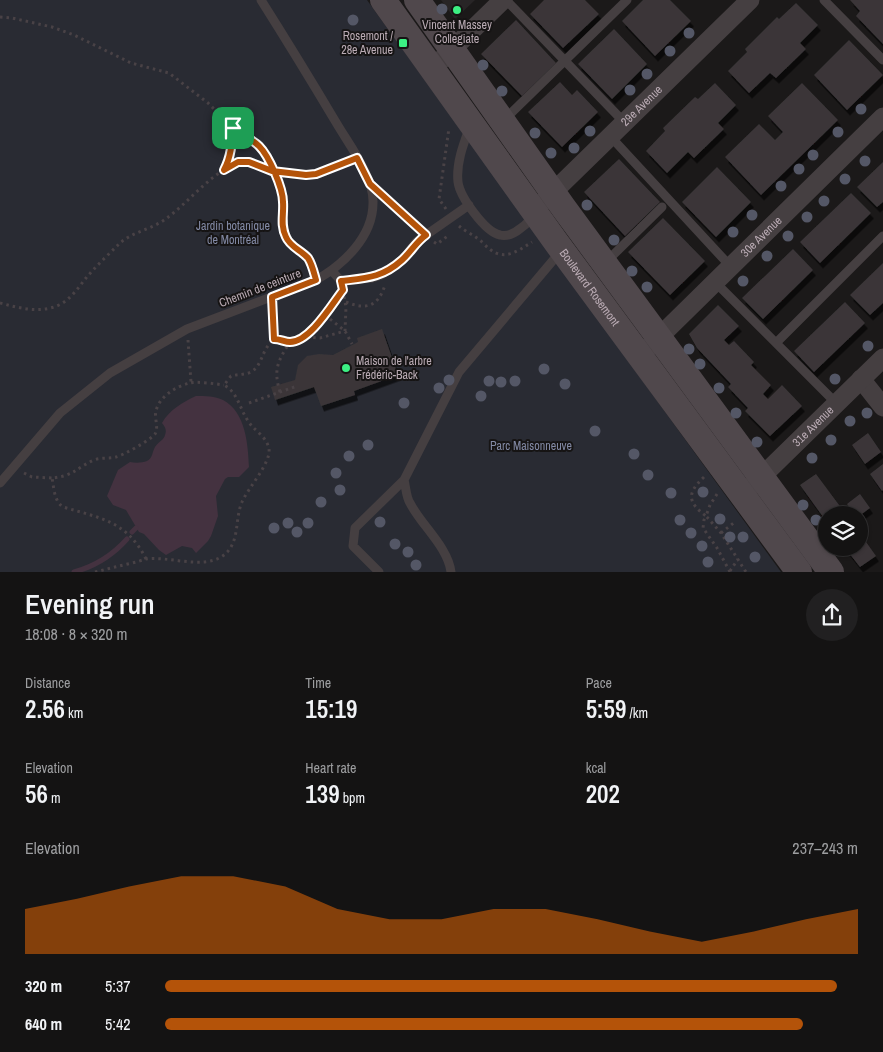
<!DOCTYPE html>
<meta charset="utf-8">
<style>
:root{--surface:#141313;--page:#212021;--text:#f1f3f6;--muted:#9d9ea0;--line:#333233;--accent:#b45309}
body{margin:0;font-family:"Archivo Narrow",sans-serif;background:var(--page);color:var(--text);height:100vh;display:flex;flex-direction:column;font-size:19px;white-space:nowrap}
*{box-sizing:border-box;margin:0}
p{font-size:16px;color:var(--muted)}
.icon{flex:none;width:28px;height:28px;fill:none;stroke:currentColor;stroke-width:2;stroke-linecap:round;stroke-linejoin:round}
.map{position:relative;height:572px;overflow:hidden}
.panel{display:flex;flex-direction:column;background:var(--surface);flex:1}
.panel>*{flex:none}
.tools{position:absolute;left:818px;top:506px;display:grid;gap:10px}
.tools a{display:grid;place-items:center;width:50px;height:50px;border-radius:50%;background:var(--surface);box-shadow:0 1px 4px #0004,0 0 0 1px var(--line);font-size:25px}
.pin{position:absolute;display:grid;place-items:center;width:42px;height:42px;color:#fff;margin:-21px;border-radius:10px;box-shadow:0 2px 8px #0006}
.round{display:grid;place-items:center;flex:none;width:52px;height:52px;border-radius:26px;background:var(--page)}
.head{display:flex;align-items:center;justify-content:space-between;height:85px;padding:0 25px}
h1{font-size:28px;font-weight:600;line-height:38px}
.metrics{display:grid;grid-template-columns:repeat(3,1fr);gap:8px;height:85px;padding:5px 25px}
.metrics div{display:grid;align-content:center}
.metrics b{font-size:25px;font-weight:600}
.metrics small{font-size:14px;font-weight:400}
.metrics p{font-size:14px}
.chart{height:140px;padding:10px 25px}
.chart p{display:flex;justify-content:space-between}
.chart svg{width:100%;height:90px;margin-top:5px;fill:var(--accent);opacity:.7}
ul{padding:0 25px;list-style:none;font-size:16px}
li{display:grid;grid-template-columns:80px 60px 1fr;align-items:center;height:38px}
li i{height:12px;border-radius:6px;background:var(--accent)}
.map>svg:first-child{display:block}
.built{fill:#282526}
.green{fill:#292b33}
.water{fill:#443240}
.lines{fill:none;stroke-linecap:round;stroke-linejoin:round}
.stream{stroke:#443240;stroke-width:5}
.building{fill:#3a3638;filter:url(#shadow)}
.path{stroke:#494246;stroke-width:3;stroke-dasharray:2.5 4;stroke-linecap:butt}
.service{stroke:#453f41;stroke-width:9}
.minor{stroke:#453f41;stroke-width:19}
.secondary{stroke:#50484c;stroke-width:26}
.tree{fill:#545766}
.route-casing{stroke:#fff;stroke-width:10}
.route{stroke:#b45309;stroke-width:6}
.poi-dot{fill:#3cf083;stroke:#161414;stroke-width:2}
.labels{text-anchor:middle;stroke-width:4;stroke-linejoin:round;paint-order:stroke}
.poi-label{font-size:12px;fill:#baabb4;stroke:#161414}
.street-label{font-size:12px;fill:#baabb4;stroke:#161414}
.park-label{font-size:12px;fill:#838aa5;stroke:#161414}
</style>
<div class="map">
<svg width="883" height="572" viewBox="0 0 883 572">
<defs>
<filter id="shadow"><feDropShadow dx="3" dy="5.5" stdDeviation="0" flood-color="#0009"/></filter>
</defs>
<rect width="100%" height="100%" fill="#1b1919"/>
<path class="built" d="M441,0H475L455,19Z"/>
<path class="green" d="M0,0H367L781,572H0Z"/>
<path class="water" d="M196,396C205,396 215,396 223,400C246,412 248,445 249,467L239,477H228L225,479L216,496L218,516L211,536L208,541L196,553L192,548L182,546L166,555L159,550L144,534L139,532L126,510L113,505L107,496L118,470L130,462C135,463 142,463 147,461C153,458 152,452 155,447C158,442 164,440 165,435C167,430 165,427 162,423C169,410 183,402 196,396Z"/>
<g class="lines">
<path class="stream" d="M132,532L136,528
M74,572C96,566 112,556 127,539"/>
</g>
<path class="building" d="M544,0H585L599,14L563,48L530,14Z
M643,0H670L691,21L655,56L622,21Z
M850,0H883V44L856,16L860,11Z
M796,3L818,25L800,43L806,49L776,78L770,73L749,93L728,71L747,52L745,49L777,17L779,19Z
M516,20L556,63L522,96L481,54Z
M614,29L647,64L612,99L578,64Z
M849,40L883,75L847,110L814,75Z
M560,82L572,95L577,90L598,112L562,147L528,112Z
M715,83L736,105L718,123L724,129L694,158L688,152L667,173L646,151L665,131L663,128L695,97L698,99Z
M802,83L838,120L761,195L725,157L759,124L775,140L783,132L768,116Z
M619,159L660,202L625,236L584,192Z
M883,162V202L877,207L857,187Z
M717,167L751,202L716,237L682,202Z
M851,193L871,213L820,263L800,242Z
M663,218L705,261L670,295L628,252Z
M793,249L813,270L763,319L742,298Z
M883,263V303L870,315L850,295Z
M845,302L865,323L814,372L794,351Z
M718,305L739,326L724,340L729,345L734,341L754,362L751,365L771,385L763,394L768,399L782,385L802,406L770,436L745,411L748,408L728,387L731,384L697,348L689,334Z
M382,329L398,375L354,391L355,395L321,406L314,387L275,400L271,387L295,380L298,365L307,356L319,354L333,355L358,342L357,338Z
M868,433L881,452L865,464L852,445Z
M883,464V490L882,491L870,474Z
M816,474L842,509L833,515H826V521L800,485Z
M860,494L870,508L859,516V515H855L847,504Z
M859,532L876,556L860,567L845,548H859Z"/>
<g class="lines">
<path class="path" d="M0,17L12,18L52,27L74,35L131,63L169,73L208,103L233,128L258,145L265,154L277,180L284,201L282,223L285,235L289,242L309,259L313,270
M225,169L231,152L233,129
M384,197L418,228
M446,209L439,199L449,128
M459,226C466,232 476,236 483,243C501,262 512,255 532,242
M434,242L437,244L449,235
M346,302C366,310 378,307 385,285
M0,303C20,308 39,314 59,305C71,299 78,288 86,278C96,266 109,254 120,243C134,231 153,229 167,218C187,203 204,182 225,169C245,157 252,164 272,171C282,174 295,175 305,175C321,175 335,168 349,162
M272,307L274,339
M325,315L345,331L352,344
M305,337L325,315L341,291
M188,340L191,382
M280,392C273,369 278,361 290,342
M249,403L297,386
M24,473L32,477L52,478
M704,477C687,493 687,502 706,516L704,520L703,528L717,548L730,572
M717,494L710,505L706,516L721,533L746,572
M721,533L736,521
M146,559C127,521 100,518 63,507C54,501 54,488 52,478C74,476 76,468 94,460C102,457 109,459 116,457C124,455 152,439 155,434C159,427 154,418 156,411C159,397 176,386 190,383C196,381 216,384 224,385
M730,571L738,559
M95,572C107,569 119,566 132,563C137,562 142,560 146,559C169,556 201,569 221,557C241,545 234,520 242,502C248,488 271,463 269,449C267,438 257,432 251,425C240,412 239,393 224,385L231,376C238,374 245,375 251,372C263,365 261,350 274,339L290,342L304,337L320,338L345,331L346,307L343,291"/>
<path class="service" d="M506,0L624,122
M824,0L883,60
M505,119L627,0
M469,129C463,145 456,164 458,182C460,197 485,232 500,235C508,237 515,233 521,228C527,224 530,221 533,214
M610,136L731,267
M607,261L662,207
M332,271L341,281L372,278L381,275L403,259L416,242L469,205
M715,282L836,403
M776,343L883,236
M404,480C406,487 406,497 410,503C421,525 448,547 451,572
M0,483L60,413L110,373L187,329L316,280C343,265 373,237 373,203C374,177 350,146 337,124C312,82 287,41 261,0
M379,572L353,546L355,528L404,480L459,372L560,252"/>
<g class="minor">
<path d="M433,68L503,0"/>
<path id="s1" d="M545,200L750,0"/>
<path id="s2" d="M650,346L883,117"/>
<path d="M861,379L883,407"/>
<path id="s3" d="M753,485L883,358"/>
</g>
<g class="secondary">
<path id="s4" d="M383,0L556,242L799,572"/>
<path d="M417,0L563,207L831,572"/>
</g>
</g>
<g class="tree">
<circle cx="442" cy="9" r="5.5"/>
<circle cx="353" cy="20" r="5.5"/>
<circle cx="689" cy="33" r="5.5"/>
<circle cx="670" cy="51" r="5.5"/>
<circle cx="483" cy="65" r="5.5"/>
<circle cx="647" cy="74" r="5.5"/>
<circle cx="630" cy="90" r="5.5"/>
<circle cx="502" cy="91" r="5.5"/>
<circle cx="861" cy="109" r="5.5"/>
<circle cx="590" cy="131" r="5.5"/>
<circle cx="838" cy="132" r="5.5"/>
<circle cx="535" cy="133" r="5.5"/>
<circle cx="574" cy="148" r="5.5"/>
<circle cx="551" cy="153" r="5.5"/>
<circle cx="813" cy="155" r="5.5"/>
<circle cx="865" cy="161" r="5.5"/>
<circle cx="799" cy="169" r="5.5"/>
<circle cx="845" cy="179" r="5.5"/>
<circle cx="781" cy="186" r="5.5"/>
<circle cx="824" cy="201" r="5.5"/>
<circle cx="587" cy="205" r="5.5"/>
<circle cx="752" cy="215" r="5.5"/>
<circle cx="807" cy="217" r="5.5"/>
<circle cx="733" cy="232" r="5.5"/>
<circle cx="788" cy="236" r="5.5"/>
<circle cx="614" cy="240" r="5.5"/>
<circle cx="767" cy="256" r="5.5"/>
<circle cx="632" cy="271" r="5.5"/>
<circle cx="743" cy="281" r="5.5"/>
<circle cx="647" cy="287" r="5.5"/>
<circle cx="868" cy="346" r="5.5"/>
<circle cx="689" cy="349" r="5.5"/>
<circle cx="700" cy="364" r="5.5"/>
<circle cx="544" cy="369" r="5.5"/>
<circle cx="835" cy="379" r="5.5"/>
<circle cx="449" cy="380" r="5.5"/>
<circle cx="489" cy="381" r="5.5"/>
<circle cx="515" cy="381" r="5.5"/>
<circle cx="501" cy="382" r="5.5"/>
<circle cx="565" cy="384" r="5.5"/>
<circle cx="439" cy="388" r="5.5"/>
<circle cx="719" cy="388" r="5.5"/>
<circle cx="481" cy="396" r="5.5"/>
<circle cx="404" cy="403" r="5.5"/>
<circle cx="736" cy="413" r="5.5"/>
<circle cx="867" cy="413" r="5.5"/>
<circle cx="850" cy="421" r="5.5"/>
<circle cx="595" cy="431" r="5.5"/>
<circle cx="831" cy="440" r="5.5"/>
<circle cx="757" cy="442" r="5.5"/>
<circle cx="368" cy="445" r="5.5"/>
<circle cx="634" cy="454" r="5.5"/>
<circle cx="349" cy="456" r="5.5"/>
<circle cx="812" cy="458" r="5.5"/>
<circle cx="336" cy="473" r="5.5"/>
<circle cx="648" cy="475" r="5.5"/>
<circle cx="340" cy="490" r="5.5"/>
<circle cx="703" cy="492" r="5.5"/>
<circle cx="671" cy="493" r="5.5"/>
<circle cx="321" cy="502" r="5.5"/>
<circle cx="803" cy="505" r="5.5"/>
<circle cx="720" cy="519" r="5.5"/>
<circle cx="680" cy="520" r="5.5"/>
<circle cx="816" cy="520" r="5.5"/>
<circle cx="380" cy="522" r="5.5"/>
<circle cx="288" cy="523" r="5.5"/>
<circle cx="308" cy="523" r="5.5"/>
<circle cx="274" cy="528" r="5.5"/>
<circle cx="297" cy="532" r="5.5"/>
<circle cx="691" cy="533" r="5.5"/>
<circle cx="730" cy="537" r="5.5"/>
<circle cx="743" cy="537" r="5.5"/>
<circle cx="395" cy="544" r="5.5"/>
<circle cx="702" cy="546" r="5.5"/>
<circle cx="408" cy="552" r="5.5"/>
<circle cx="755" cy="557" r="5.5"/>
<circle cx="708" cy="562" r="5.5"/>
<circle cx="416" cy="565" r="5.5"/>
</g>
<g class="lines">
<defs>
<path id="route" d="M233,128C241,135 252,139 259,146C269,156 283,188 283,202C284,214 280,225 286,237C290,247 301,250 308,258C312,264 314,273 316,280L272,297L274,339C280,339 285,342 290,342C310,342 332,304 343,290L341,281C366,278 382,278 402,260C411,252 416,242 426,235L370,184L357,158L316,174L306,175L272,171L249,162H238L224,170C231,157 232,143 233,128"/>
</defs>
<use href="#route" class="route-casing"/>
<use href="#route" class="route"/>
</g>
<g class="poi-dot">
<circle cx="457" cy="10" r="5"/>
<rect x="398" y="38" width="10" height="10" rx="2.5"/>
<circle cx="346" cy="368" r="5"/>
</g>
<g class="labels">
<g class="poi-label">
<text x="457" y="29">Vincent Massey<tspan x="457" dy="14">Collegiate</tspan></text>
<text x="393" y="40" text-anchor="end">Rosemont /<tspan x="393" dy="14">28e Avenue</tspan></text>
<text x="356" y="365" text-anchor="start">Maison de l'arbre<tspan x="356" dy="14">Frédéric-Back</tspan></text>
</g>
<g class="street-label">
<text dy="4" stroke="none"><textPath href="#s1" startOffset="135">29e Avenue</textPath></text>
<text dy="4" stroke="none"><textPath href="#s2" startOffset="156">30e Avenue</textPath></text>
<text dy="4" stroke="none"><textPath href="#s4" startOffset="354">Boulevard Rosemont</textPath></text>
<text transform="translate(260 288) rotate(-21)" y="4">Chemin de ceinture</text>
<text dy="4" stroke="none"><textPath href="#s3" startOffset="84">31e Avenue</textPath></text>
</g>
<g class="park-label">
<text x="233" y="230">Jardin botanique<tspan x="233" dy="14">de Montréal</tspan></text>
<text x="531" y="450">Parc Maisonneuve</text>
</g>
</g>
</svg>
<div class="tools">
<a><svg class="icon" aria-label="layers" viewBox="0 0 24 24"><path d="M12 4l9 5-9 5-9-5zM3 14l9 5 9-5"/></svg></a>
</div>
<div class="pin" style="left:233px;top:128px;background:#1e9e55"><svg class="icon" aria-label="arrive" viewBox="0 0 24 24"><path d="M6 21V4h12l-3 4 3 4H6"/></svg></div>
</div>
<section class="panel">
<div class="head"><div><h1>Evening run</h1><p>18:08 · 8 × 320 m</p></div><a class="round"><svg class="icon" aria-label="share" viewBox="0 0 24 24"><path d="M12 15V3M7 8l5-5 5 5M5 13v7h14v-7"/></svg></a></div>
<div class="metrics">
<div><p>Distance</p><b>2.56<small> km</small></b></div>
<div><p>Time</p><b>15:19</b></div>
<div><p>Pace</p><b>5:59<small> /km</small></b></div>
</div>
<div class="metrics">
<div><p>Elevation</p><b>56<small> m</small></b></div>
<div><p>Heart rate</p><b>139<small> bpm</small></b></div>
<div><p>kcal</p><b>202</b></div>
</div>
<div class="chart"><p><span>Elevation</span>237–243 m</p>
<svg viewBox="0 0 160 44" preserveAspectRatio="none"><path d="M0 44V22L10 17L20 11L30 6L40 6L50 11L60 22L70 27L80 27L90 22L100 22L110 27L120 33L130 38L140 33L150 27L160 22V44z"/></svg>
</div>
<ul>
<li><b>320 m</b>5:37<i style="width:97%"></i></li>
<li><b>640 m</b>5:42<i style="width:92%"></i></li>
</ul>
</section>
